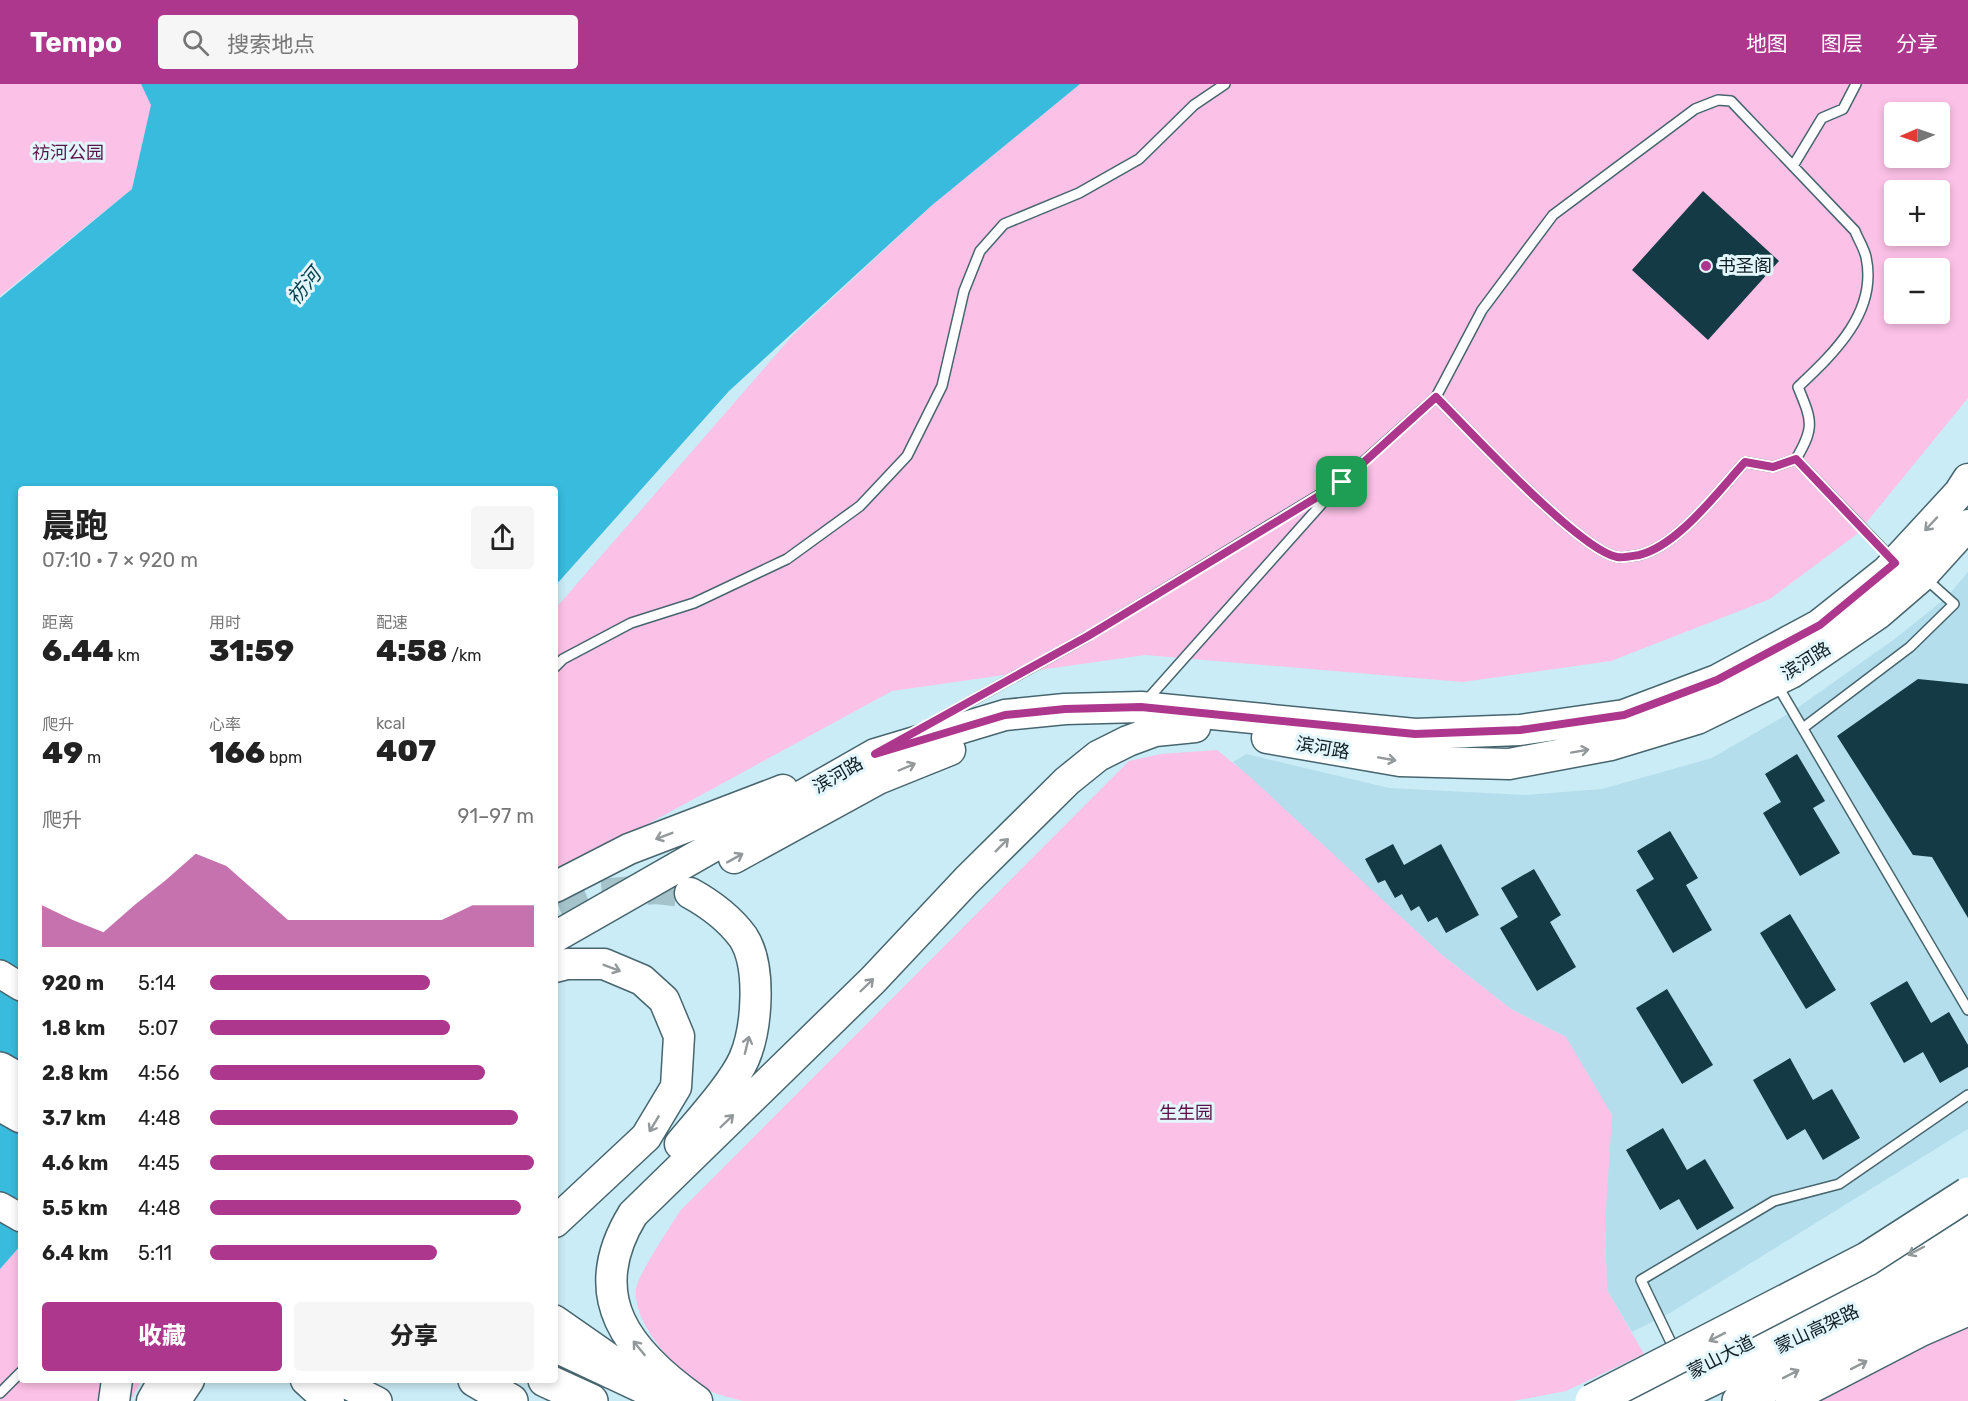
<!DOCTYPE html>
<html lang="zh">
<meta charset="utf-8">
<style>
:root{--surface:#fff;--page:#f6f6f6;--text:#222;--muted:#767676;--accent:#ad378d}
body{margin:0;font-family:Rubik,"Noto Sans SC",sans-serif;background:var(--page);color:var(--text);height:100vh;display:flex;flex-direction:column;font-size:22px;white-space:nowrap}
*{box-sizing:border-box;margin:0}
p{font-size:20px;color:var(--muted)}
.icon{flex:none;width:33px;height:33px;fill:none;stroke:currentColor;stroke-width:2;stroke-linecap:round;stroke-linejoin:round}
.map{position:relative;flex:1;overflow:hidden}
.details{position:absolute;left:18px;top:402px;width:540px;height:897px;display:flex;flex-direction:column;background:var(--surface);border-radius:6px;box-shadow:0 3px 9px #0003}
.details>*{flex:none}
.needle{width:39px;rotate:268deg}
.controls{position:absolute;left:1884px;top:18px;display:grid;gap:12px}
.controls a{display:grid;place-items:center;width:66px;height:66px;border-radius:6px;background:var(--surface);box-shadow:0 3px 9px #0003;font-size:30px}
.pin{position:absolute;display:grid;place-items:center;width:51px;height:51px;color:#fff;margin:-26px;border-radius:12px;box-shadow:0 3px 9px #0006}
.round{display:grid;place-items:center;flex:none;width:63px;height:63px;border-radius:6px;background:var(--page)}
.overview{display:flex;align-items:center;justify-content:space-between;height:102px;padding:0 24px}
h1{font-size:33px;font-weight:800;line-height:45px}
.figures{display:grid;grid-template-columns:repeat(3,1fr);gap:9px;height:102px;padding:6px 24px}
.figures div{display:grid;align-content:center}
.figures b{font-size:30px;font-weight:800}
.figures small{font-size:16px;font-weight:400}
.figures p{font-size:16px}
.chart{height:168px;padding:12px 24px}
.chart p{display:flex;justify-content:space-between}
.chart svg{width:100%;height:108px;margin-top:6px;fill:var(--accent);opacity:.7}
.action{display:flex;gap:12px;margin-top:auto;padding:12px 24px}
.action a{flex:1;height:69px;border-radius:6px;background:var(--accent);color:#fff;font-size:24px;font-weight:800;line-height:69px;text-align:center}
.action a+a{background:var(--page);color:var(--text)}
ul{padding:0 24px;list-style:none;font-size:20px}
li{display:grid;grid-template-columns:96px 72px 1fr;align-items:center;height:45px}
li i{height:15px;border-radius:8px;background:var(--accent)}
header{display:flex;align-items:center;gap:36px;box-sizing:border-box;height:84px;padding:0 30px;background:var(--accent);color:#fff}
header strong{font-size:28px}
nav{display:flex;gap:33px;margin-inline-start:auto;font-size:21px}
.search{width:420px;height:54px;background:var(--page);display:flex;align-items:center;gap:15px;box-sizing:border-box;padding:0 21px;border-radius:6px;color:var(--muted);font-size:22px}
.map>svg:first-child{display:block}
.built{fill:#b4deeb}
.green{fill:#fcc1e7;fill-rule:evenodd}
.water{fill:#38bbdc}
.building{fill:#133a45}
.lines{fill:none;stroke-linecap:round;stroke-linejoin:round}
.primary-tunnel{stroke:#a5c3cb;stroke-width:30;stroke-dasharray:30 15;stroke-linecap:butt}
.lane-casing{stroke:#47656e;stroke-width:12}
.secondary-casing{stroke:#47656e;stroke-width:30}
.primary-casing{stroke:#47656e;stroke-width:33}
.highway-casing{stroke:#47656e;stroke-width:36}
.lane{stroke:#fff;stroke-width:9}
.secondary{stroke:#fff;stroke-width:27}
.primary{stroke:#fff;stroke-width:30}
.highway{stroke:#fff;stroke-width:33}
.highway-bridge-casing{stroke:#47656e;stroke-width:36;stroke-linecap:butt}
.highway-bridge{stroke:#fff;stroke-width:33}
.oneway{stroke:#93999b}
.route-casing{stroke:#fff;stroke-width:12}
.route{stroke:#ad378d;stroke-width:8}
.poi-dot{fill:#ad378d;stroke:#e2f6fc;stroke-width:2}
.labels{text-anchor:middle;stroke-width:6;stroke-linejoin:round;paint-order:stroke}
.park-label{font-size:18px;fill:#5a1348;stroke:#e2f6fc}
.poi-label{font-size:18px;fill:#101d21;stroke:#e2f6fc;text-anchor:start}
.street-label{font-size:18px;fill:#101d21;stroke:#e2f6fc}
.water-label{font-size:20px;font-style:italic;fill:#003c4a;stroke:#e2f6fc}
</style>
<header>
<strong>Tempo</strong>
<div class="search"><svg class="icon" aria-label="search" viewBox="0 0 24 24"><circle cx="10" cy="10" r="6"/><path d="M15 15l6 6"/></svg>搜索地点</div>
<nav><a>地图</a><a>图层</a><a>分享</a></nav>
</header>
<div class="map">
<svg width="1968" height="1317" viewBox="0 0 1968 1317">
<rect width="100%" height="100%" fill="#caecf6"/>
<path class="built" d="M1968,488V1045L1670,1229L1632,1248L1607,1206L1605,1140L1566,953L1511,925L1442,871L1233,678L1246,670L1389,704L1525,711L1602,705L1712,674L1793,627L1896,554L1947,513Z"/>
<path class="green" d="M0,0H141L152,21L132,105L0,212Z
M1080,0H1968V314L1857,450L1770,515L1611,577L1463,598L1145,571L892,607L624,753L555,794V525L793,251L931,122ZM1894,28H1940V74H1894ZM1894,106H1940V152H1894ZM1894,184H1940V230H1894Z
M1217,666L1249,692L1442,871L1511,925L1566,953L1612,1031L1605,1140L1607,1206L1644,1270L1566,1307L1513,1317H743C733,1314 722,1312 712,1308C681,1293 632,1241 636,1205C638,1190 670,1144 679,1128L1129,677L1161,670Z
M21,1161V1296H142L130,1317H0V1185Z
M1968,1240V1317H1808Z"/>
<path class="water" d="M141,0H1080L931,122L729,307L555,502V405H21V1161L0,1185V214L132,105L151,21Z"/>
<path class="building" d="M1703,107L1779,177L1708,256L1632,186Z
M1918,595L1968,600V834L1932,773L1913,771L1837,652Z
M1797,670L1825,717L1813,724L1840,769L1800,792L1763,729L1781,718L1765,690Z
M1670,747L1698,794L1686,801L1712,846L1673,869L1636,806L1654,795L1637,767Z
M1393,760L1404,781L1441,760L1479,831L1446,849L1437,833L1428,838L1419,822L1411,827L1402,810L1395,814L1385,796L1378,799L1365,775Z
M1534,785L1561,831L1550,838L1576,883L1537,907L1500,844L1518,833L1501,804Z
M1790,830L1836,906L1806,925L1760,849Z
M1907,897L1931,939L1949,928L1968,961V983L1940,999L1923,968L1904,979L1870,919Z
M1667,905L1713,981L1682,1000L1636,924Z
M1790,974L1813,1016L1832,1005L1860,1054L1823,1076L1805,1045L1787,1056L1753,996Z
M1663,1044L1687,1086L1705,1075L1734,1124L1697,1146L1679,1115L1660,1126L1626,1066Z"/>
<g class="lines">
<path class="primary-tunnel" d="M560,826L599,810L657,805L690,809"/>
<defs>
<path id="lane" d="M1793,82L1822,34L1843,25L1856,0
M1796,375L1892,475
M555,583L563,575L631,539L694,519L787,475L860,422L907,372L942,302L964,207L980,167L1004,140L1079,109L1139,75L1194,21L1225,0
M1776,599L1968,926
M1146,617L1342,397L1436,313L1482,226L1553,131L1695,25L1718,16L1731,17L1855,147C1858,155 1864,164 1866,173C1878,228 1834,269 1798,303C1812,337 1815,343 1796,375L1773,383L1745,378C1719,406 1678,462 1639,471C1633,472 1623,474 1617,473C1579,466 1468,345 1436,313
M928,641L1088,552L1332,403
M1803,644L1910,563L1954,520L1925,494
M1676,1269L1641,1196L1774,1117L1839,1100L1968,1011
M0,1309L21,1288"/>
<path id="secondary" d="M0,890L21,903
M0,1122L21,1134
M555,1235L621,1281
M1737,1266L1917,1166L1968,1141
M337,1296L378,1317
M1630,1317L1687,1291
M1789,1317L1922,1248L1968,1228"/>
<path id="primary" d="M1267,654L1400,677L1509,680L1611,661L1697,635L1791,589L1879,529L1922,492L1968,441
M734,774L878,695L950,666
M555,803L629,765L783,706
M555,853L875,670L1005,631L1065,625L1141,623L1415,650L1520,646L1624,631L1717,596L1819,541L1887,487L1959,409L1968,395
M555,883L567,880H604L642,896L664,916L679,952L676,1003L646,1053L555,1138
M680,1060C698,1038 733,1000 744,975C757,945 762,882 743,853C729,834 710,820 690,809
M306,1296L329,1317
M114,1317L117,1296
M152,1317L164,1296
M175,1317L189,1296
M697,1317C628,1268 582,1213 633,1130L873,896L967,796L1067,697L1098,672L1128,657L1155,647L1195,643"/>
<path id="highway" d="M0,985L21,997
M0,1020L21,1032
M555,1261L672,1316
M475,1296L511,1317
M545,1296L591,1317
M1666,1317L1968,1171
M1739,1317L1968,1198"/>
</defs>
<use href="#lane" class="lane-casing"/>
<use href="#secondary" class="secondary-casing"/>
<use href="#primary" class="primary-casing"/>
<use href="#highway" class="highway-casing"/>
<use href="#lane" class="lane"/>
<use href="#secondary" class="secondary"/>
<use href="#primary" class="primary"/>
<use href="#highway" class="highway"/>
<defs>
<path id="highway-bridge" d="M1592,1317L1867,1175L1968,1110"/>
</defs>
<use href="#highway-bridge" class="highway-bridge-casing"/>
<use href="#highway-bridge" class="highway-bridge"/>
</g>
<defs><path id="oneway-shaft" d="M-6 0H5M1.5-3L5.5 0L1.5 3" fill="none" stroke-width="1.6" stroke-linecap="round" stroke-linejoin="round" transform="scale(1.5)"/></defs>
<g class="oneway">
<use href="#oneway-shaft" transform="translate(1931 440) rotate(133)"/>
<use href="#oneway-shaft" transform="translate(1580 667) rotate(-10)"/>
<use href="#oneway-shaft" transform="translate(1387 675) rotate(10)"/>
<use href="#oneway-shaft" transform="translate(907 683) rotate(-23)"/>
<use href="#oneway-shaft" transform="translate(664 752) rotate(159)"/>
<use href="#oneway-shaft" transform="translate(1002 761) rotate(-45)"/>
<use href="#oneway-shaft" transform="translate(735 774) rotate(-29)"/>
<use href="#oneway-shaft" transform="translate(612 884) rotate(21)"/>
<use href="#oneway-shaft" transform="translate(867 901) rotate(-44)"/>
<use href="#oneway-shaft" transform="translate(747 961) rotate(-76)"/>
<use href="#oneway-shaft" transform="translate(727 1037) rotate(-44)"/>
<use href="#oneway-shaft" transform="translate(654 1040) rotate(121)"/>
<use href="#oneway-shaft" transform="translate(1916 1167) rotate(152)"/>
<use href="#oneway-shaft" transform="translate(1717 1253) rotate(153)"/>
<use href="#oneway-shaft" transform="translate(639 1264) rotate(-129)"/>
<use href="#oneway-shaft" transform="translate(1859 1281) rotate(-27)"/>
<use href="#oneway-shaft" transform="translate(1791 1290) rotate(-27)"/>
</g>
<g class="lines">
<defs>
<path id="route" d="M1436,313C1468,345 1579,466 1617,473C1623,474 1633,472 1639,471C1678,462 1719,406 1745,378L1773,383L1796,375L1895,479L1820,541L1717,596L1624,631L1520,646L1415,650L1141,623L1065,625L1005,631L875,670L1088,552L1342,398Z"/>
</defs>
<use href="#route" class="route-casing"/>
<use href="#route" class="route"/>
</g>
<circle class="poi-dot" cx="1706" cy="182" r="6"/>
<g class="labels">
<g class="park-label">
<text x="68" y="75">祊河公园</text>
<text x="1186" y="1035">生生园</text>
</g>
<g class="poi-label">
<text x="1718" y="188">书圣阁</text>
</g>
<g class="street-label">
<text transform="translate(1806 577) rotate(-32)" y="6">滨河路</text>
<text transform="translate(1323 664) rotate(10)" y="6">滨河路</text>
<text transform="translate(838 691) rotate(-30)" y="6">滨河路</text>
<text transform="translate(1817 1245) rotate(-25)" y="6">蒙山高架路</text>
<text transform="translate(1721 1273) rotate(-27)" y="6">蒙山大道</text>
</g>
<g class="water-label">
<text transform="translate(304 202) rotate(-51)" y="7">祊河</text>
</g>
</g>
</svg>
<div class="controls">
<a><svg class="needle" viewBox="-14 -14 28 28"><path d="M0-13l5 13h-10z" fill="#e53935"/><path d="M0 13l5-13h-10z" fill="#767676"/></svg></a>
<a>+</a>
<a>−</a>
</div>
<div class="pin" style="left:1342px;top:398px;background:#1e9e55"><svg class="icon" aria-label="arrive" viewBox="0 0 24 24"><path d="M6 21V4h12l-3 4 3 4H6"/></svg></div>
<section class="details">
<div class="overview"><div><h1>晨跑</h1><p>07:10 · 7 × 920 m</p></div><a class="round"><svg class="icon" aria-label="share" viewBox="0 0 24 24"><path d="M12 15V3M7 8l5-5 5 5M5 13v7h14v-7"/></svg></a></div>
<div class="figures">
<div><p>距离</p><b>6.44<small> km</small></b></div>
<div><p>用时</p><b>31:59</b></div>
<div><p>配速</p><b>4:58<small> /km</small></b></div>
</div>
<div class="figures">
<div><p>爬升</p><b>49<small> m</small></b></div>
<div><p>心率</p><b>166<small> bpm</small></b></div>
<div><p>kcal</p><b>407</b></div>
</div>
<div class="chart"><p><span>爬升</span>91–97 m</p>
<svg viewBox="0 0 160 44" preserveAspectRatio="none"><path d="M0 44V27L10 33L20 38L30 27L40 17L50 6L60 11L70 22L80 33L90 33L100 33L110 33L120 33L130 33L140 27L150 27L160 27V44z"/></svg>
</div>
<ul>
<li><b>920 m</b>5:14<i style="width:68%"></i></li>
<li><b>1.8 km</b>5:07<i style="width:74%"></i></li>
<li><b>2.8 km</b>4:56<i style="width:85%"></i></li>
<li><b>3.7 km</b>4:48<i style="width:95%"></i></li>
<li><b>4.6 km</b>4:45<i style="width:100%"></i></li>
<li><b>5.5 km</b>4:48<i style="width:96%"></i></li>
<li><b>6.4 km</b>5:11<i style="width:70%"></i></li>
</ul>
<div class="action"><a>收藏</a><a>分享</a></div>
</section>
</div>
